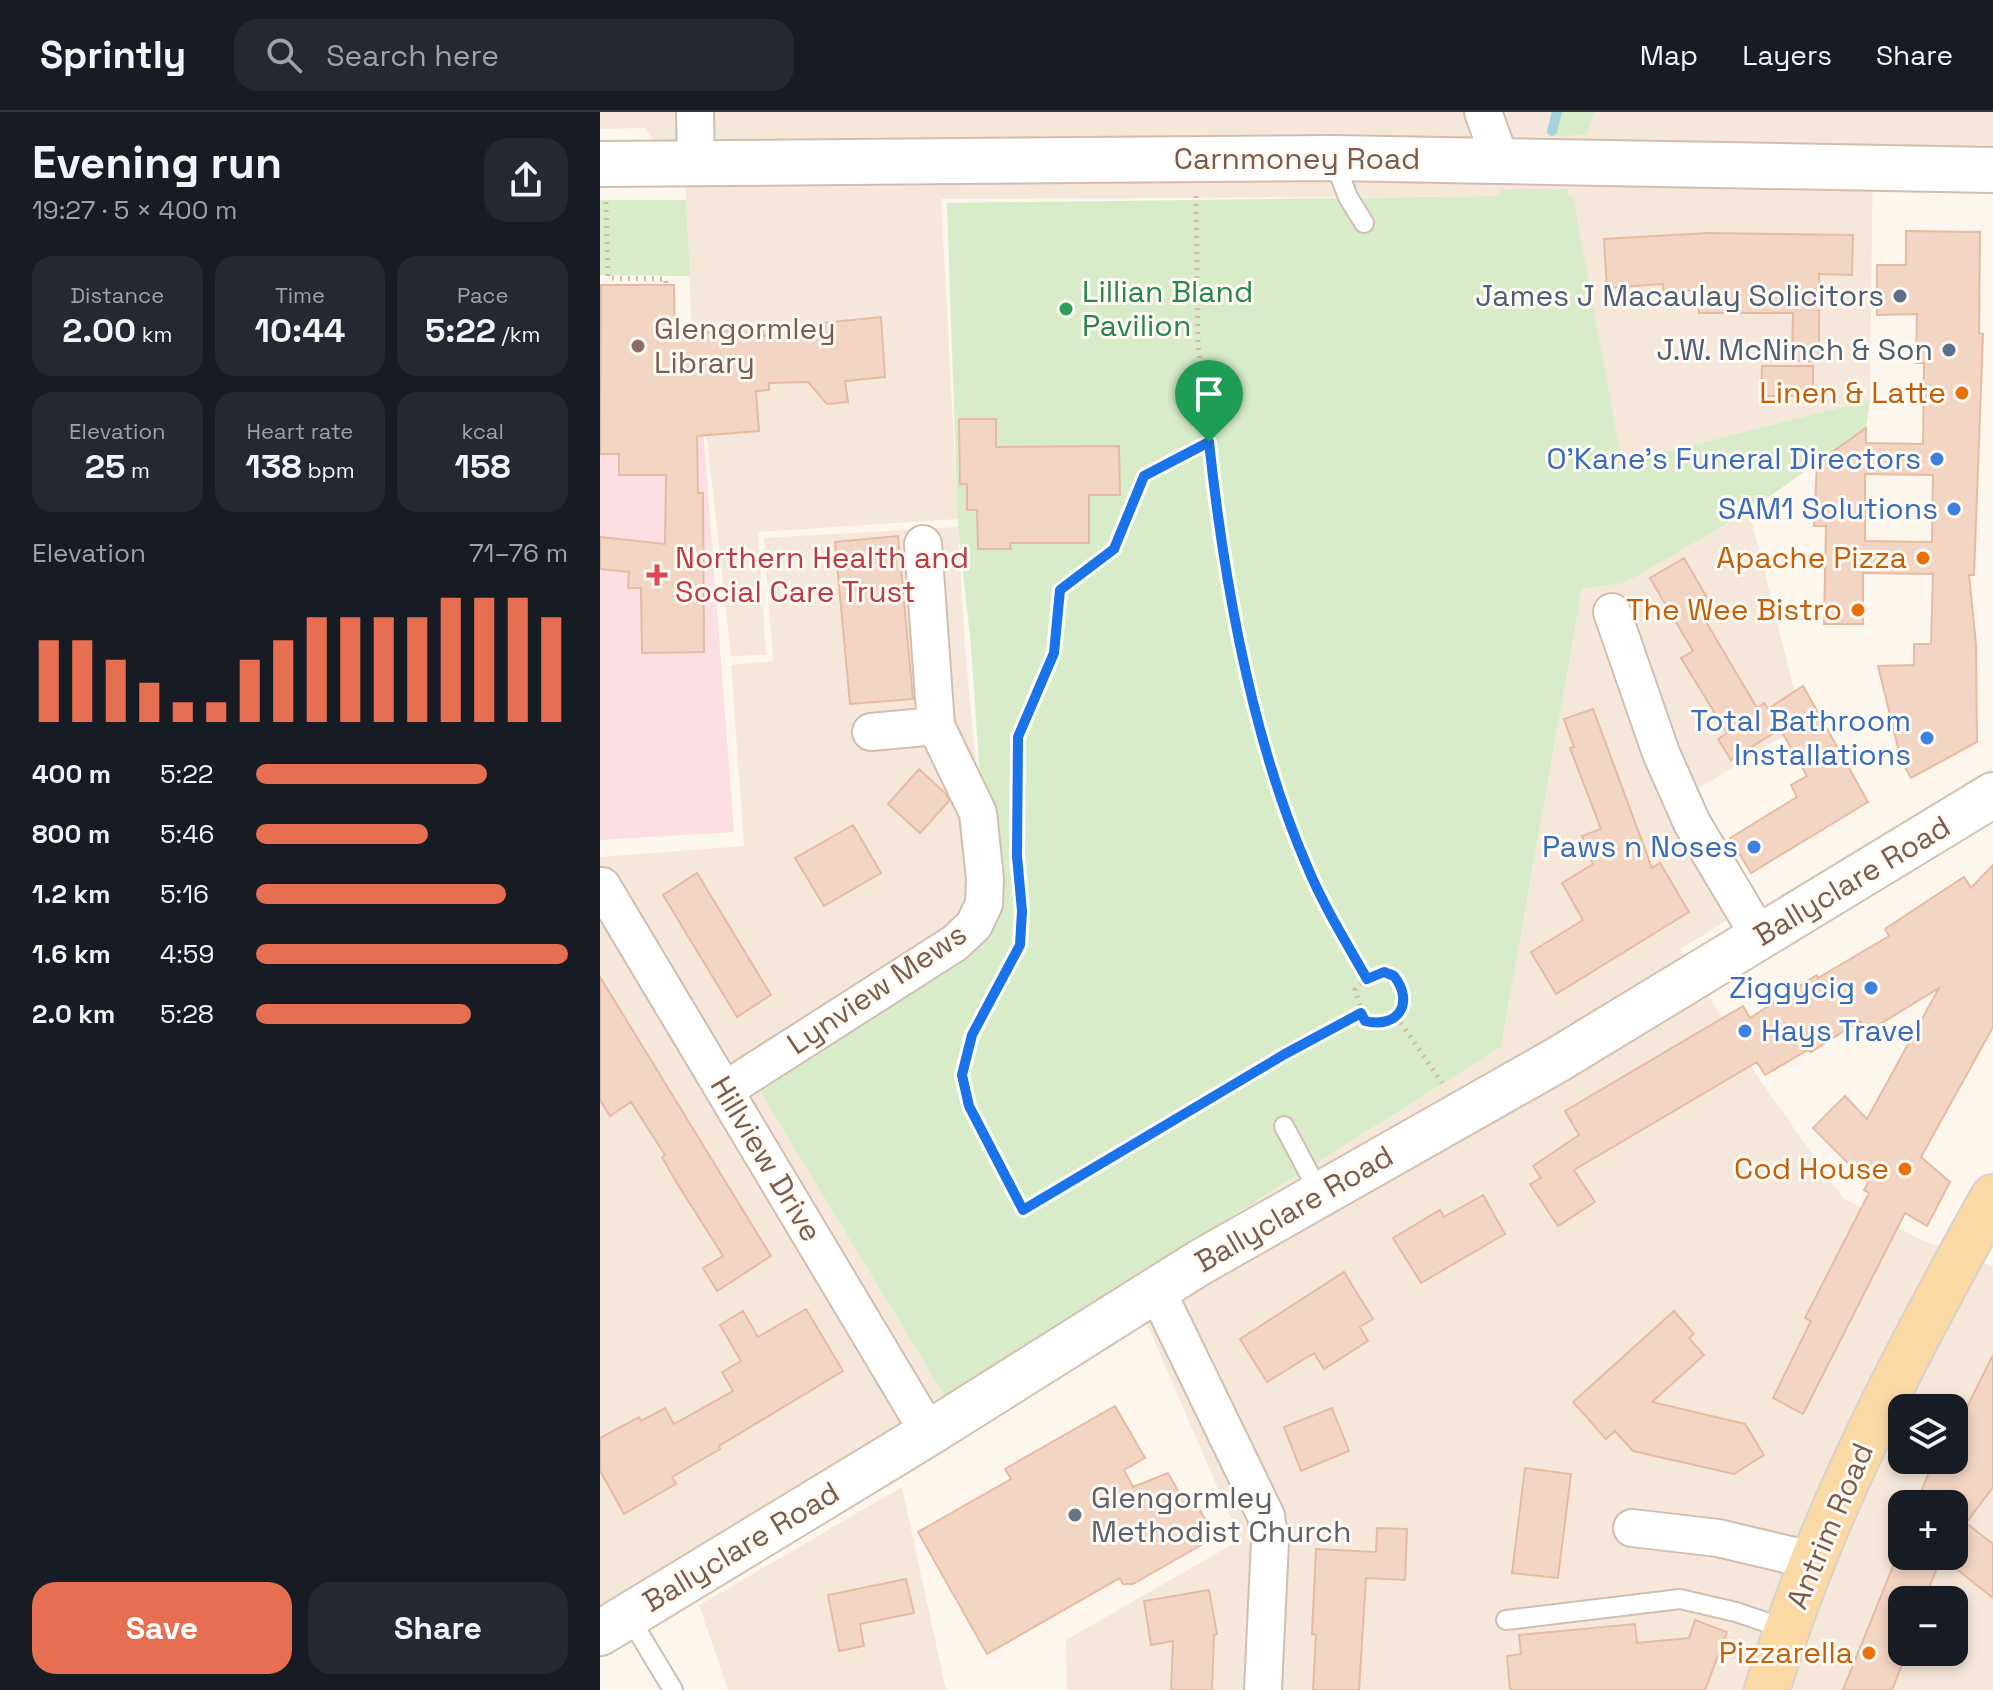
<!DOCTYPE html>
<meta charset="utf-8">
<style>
:root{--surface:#171b24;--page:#242831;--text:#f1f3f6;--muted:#9ea1a6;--line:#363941;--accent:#e76f51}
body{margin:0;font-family:"Space Grotesk",sans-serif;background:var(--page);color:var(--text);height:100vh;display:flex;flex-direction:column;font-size:30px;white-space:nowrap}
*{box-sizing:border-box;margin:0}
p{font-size:26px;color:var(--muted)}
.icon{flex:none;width:44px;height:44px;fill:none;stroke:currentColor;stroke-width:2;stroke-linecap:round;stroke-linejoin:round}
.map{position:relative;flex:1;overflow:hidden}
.drawer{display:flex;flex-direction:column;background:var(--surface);width:600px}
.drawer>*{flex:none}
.buttons{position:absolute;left:1288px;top:1282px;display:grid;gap:16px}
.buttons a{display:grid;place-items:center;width:80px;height:80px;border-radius:16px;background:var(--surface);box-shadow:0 4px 12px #0003;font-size:40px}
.pin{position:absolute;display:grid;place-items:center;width:68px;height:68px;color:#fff;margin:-82px -34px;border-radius:50% 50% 50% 0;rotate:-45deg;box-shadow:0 0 8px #0007}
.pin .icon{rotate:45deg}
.round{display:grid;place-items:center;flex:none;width:84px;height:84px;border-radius:24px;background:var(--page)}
.headline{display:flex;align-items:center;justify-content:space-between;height:136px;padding:0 32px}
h1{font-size:44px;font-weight:700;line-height:60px}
.stats{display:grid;grid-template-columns:repeat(3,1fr);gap:12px;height:136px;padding:8px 32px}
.stats div{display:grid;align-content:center;border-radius:20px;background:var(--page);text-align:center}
.stats b{font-size:34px;font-weight:700}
.stats small{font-size:22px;font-weight:400}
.stats p{font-size:22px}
.chart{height:224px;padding:16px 32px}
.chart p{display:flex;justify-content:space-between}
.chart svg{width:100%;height:144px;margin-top:8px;stroke:var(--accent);stroke-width:6}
.button{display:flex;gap:16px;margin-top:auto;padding:16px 32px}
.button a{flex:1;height:92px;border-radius:24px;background:var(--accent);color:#fff;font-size:32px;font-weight:700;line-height:92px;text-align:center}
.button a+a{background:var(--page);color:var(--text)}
ul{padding:0 32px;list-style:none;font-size:26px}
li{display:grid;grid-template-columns:128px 96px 1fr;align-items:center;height:60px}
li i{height:20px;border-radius:10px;background:var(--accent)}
header{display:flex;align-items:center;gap:48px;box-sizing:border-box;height:112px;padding:0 40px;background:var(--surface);border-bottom:2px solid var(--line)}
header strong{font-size:38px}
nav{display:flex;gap:44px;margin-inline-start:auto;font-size:28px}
.search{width:560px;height:72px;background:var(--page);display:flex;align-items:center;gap:20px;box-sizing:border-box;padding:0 28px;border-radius:24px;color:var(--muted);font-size:30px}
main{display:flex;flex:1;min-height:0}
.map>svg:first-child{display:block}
.residential{fill:#f5e8da;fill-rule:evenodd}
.medical{fill:#fbdfe3}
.green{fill:#d8ecc9}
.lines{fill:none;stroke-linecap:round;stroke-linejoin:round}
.stream{stroke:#a5d3da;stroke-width:10}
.building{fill:#f3d5c3;stroke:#e6bba3;stroke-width:2;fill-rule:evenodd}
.service-casing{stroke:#d1beb0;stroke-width:22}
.minor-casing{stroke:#d1beb0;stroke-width:40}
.tertiary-casing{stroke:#d1beb0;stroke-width:48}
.secondary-casing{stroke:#d6c0b0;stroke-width:48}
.primary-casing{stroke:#dad1cd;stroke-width:48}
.path{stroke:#d9b8a5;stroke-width:5;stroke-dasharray:2 6;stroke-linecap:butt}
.service{stroke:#fff;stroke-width:18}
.minor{stroke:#fff;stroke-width:36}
.tertiary{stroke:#fff;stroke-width:44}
.secondary{stroke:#fff;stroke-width:44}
.primary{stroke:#fbd9a5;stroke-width:44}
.route-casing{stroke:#fff;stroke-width:16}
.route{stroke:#1a73e8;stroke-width:10}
.service-dot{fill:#5c6f8a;stroke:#fffaf3;stroke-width:3}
.leisure-dot{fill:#2e9e5b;stroke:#fffaf3;stroke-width:3}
.education-dot{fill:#8d6e63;stroke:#fffaf3;stroke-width:3}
.food-dot{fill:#e8710a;stroke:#fffaf3;stroke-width:3}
.shop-dot{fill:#3f7fe0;stroke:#fffaf3;stroke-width:3}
.health-dot{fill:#e0444e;stroke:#fffaf3;stroke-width:3}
.worship-dot{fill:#6b7280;stroke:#fffaf3;stroke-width:3}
.labels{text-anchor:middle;stroke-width:6;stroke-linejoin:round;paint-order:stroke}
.street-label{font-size:30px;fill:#7a5c4d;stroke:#fffaf3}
.leisure-label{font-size:30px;fill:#27864d;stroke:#fffaf3;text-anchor:start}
.service-label{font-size:30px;fill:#4e5e75;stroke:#fffaf3;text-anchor:end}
.education-label{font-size:30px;fill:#785e54;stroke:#fffaf3;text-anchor:start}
.food-label{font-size:30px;fill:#c56008;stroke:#fffaf3;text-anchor:end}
.shop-label{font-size:30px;fill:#366cbe;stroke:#fffaf3;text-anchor:end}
.health-label{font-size:30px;fill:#be3a42;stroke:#fffaf3;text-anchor:start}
.worship-label{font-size:30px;fill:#5b616d;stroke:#fffaf3;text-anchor:start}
</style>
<header>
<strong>Sprintly</strong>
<div class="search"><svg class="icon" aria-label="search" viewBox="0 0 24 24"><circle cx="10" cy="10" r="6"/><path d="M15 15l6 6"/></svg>Search here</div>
<nav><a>Map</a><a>Layers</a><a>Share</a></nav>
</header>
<main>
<section class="drawer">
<div class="headline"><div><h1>Evening run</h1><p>19:27 · 5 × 400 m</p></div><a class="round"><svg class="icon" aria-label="share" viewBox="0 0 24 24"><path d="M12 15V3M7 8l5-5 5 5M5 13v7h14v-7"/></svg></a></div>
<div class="stats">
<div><p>Distance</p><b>2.00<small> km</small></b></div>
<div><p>Time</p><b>10:44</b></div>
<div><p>Pace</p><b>5:22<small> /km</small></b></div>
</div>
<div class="stats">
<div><p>Elevation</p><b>25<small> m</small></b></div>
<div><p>Heart rate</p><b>138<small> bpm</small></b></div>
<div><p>kcal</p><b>158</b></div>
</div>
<div class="chart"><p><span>Elevation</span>71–76 m</p>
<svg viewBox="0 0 160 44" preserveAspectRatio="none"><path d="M5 44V19M15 44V19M25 44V25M35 44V32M45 44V38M55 44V38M65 44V25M75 44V19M85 44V12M95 44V12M105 44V12M115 44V12M125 44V6M135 44V6M145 44V6M155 44V12"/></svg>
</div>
<ul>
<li><b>400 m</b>5:22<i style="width:74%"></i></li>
<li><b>800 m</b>5:46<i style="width:55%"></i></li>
<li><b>1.2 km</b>5:16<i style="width:80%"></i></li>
<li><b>1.6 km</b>4:59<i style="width:100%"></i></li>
<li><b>2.0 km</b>5:28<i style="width:69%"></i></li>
</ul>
<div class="button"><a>Save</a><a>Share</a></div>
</section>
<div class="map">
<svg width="1393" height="1578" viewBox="0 0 1393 1578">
<rect width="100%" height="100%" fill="#fdf6ec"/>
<path class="residential" d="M0,0H1393V37L1273,34L1270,288L1022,351L972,84L341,87L358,407L158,420L166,543L131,544L103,290L92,227L86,76L45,16L0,17Z
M1149,399L1203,612L1093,680L1159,789L1080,837L1156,962L1243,1086L1322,1128L1393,1154V1578H467L466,1528L640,1428L529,1170L901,935L982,477L1025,471ZM1302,1296H1354V1348H1302ZM1302,1392H1354V1444H1302ZM1302,1488H1354V1540H1302Z
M358,415L365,535L392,827L160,979L345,1285L0,1498V745L144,734L131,553L173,549L164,426Z
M302,1375L346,1578H128L99,1493Z"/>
<path class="medical" d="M0,300L102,302L134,720L0,728Z"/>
<path class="green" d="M958,0H994L987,23L952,24Z
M900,77H967L968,83L973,84L1022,351L1270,288L1266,316L1149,399L1025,471L982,477L901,935L345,1285L160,979L391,827L371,534L358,415L347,91L899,84Z
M0,88H86L90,164L0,163Z"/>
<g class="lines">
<path class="stream" d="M952,19L957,0"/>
</g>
<path class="building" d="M1306,119L1380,120L1379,221L1383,222L1374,463H1369L1376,532L1377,630L1311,666L1301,648L1278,554L1314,553V532H1331L1333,462L1263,461V512H1224L1226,414H1214L1217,351L1266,316V331L1323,332L1324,251H1316L1317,202L1277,203V153H1306ZM1265,362L1333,363L1332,430L1265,429Z
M1108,121L1253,123L1252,163L1219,162V250L1192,248L1193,201H1099L1097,178L1064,180L1063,172L1007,176L1004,127Z
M1,173H74L75,224L162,215L164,224L212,220V212L281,205L285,265L245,269L248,290L227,292L208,270L169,271V278L156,279L159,319L97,324L98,381H103L104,540L42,541L41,476H28L29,460L0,457V425L65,432L66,363H19V342H0Z
M1162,254H1213V284H1161Z
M359,307H396V335L519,334L520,383H489V431H410L411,437H378L377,398H367V372H360Z
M298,424L313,587L250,592L235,430Z
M1084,446L1113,496L1102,503L1157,596L1164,591L1178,613L1168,597L1203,574L1268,690L1151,761L1130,726L1197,685L1191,673L1207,664L1180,617L1131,648L1118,627L1127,621L1081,546L1093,539L1050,466Z
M993,597L1052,756L1060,751L1089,800L956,882L931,840L983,808L962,771L993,752L982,724L1001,717L970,636L974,635L964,607Z
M319,657L346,682L349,689L320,721L288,692Z
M253,713L281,761L224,794L195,746Z
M1393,753V915L1321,1045L1350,1070L1327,1114L1305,1101L1203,1302L1173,1286L1211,1209L1205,1206L1269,1081L1264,1078L1268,1071L1213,1016L1245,984L1267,1007L1339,876L1267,920L1260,909L1211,940L1208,938L1165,963L1157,950L974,1058L995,1090L958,1114L930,1072L941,1066L933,1054L979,1023L965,999L1143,894L1150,906L1217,863L1218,866L1289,824L1285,817L1364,765L1371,776Z
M97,761L171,883L137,905L63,783Z
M0,865L171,1144L117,1179L103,1156L123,1144L75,1068L62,1045L65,1043L31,990L10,1004L0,988Z
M883,1083L905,1122L821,1171L793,1126L840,1098L844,1105Z
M744,1160L773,1207L760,1215L768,1229L724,1257L714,1241L667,1270L640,1227Z
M206,1197L243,1259L119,1334L120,1337L72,1365L76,1372L24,1402L0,1359V1326L39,1305L41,1309L65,1296L74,1312L133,1279L122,1260L141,1249L120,1213L143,1199L158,1225Z
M1074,1199L1094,1222L1089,1226L1104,1243L1052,1290L1145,1312L1164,1343L1134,1362L1033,1339L1015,1319L1006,1327L973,1290Z
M1393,1243V1375L1366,1411L1393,1432V1486L1354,1455V1392H1316L1334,1348H1354V1321Z
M515,1294L545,1346L524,1358L533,1375L568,1361L582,1386H593L615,1425L533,1472H523L520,1466L387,1542L318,1420L411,1367L405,1357Z
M732,1296L749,1339L701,1359L684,1315Z
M925,1356L971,1362L958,1466L912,1461Z
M777,1416L807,1417L805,1468L766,1466L759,1578H713L716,1523L712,1522L716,1437L776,1440Z
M1302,1432V1444H1342L1324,1488H1302V1540H1307L1292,1578H1243Z
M306,1467L314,1501L260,1512L264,1534L239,1539L228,1483Z
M609,1478L617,1522L614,1523L612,1578H571L573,1529L551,1533L544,1489Z
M1095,1508L1127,1520L1105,1578H910L907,1544L921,1542L919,1523L1035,1512L1037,1531L1089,1526Z"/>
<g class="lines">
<defs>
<path id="service" d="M733,46L748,85L764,111
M684,1014L720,1082
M28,1503L73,1578
M906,1508L1080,1487L1136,1500L1186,1517"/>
<path id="minor" d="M95,0L96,52
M883,0L895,33V49
M1012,500L1061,641L1092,711L1160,825
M271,620L336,614
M2,774L329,1321
M125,978L355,831L374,813L384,792L385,767L378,701L336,614L323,432
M556,1177L666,1404L670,1429L663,1578
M1032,1416L1118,1426L1211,1448"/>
<path id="tertiary" d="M0,52L733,46L1393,58"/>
<path id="secondary" d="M0,1521L329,1321L599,1151L957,948L1393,683"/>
<path id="primary" d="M1167,1578C1220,1404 1305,1243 1393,1085"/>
</defs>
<use href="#service" class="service-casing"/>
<use href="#minor" class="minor-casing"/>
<use href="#tertiary" class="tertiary-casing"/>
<use href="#secondary" class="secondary-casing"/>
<use href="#primary" class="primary-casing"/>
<path class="path" d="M596,84L598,232L614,374L651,579L678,677L707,756L767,867
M6,90L8,166L66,167V173
M416,708L418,625L454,541L460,478L514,437L544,364L609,330
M421,785L420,833L372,923L362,963L369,994L423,1098L685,942L761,901
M784,860C823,874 802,917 765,909L755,878L759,872Z
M796,904L842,971"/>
<use href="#service" class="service"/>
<use href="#minor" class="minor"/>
<use href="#tertiary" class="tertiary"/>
<use href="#secondary" class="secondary"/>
<use href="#primary" class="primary"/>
</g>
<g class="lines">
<defs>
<path id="route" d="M609,330C624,470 651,625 707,754C723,793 746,830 767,867L784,860L794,864C815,891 798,917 765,909L761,901L685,942L423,1098L369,994L362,963L372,923L420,833L422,799L417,744L418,625L454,541L460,478L514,437L544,364Z"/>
</defs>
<use href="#route" class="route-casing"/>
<use href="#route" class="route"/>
</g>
<g class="service-dot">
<circle cx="1300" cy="184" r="8"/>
<circle cx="1349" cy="238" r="8"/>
</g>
<circle class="leisure-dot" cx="466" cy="197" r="8"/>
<circle class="education-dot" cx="38" cy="234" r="8"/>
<g class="food-dot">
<circle cx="1362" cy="281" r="8"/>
<circle cx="1323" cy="446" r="8"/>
<circle cx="1258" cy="498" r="8"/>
<circle cx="1305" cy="1057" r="8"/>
<circle cx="1269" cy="1541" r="8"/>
</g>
<g class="shop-dot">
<circle cx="1337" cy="347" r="8"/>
<circle cx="1354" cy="397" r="8"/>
<circle cx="1327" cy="626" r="8"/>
<circle cx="1154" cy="735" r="8"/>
<circle cx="1271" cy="876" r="8"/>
<circle cx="1145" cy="919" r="8"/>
</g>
<path class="health-dot" d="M53 451h8v8h8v8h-8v8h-8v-8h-8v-8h8z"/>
<circle class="worship-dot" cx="475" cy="1403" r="8"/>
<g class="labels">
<g class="street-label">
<text x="697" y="57">Carnmoney Road</text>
<text transform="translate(1252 769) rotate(-31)" y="10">Ballyclare Road</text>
<text transform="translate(277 877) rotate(-34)" y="10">Lynview Mews</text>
<text transform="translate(166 1047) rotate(59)" y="10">Hillview Drive</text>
<text transform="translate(694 1097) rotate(-30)" y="10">Ballyclare Road</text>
<text transform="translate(1230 1414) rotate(-67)" y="10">Antrim Road</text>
<text transform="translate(141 1435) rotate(-31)" y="10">Ballyclare Road</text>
</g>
<g class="leisure-label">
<text x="482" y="190">Lillian Bland<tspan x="482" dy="34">Pavilion</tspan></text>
</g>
<g class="service-label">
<text x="1284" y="194">James J Macaulay Solicitors</text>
<text x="1333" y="248">J.W. McNinch &amp; Son</text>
</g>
<g class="education-label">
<text x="54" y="227">Glengormley<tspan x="54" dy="34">Library</tspan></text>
</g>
<g class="food-label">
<text x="1346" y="291">Linen &amp; Latte</text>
<text x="1307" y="456">Apache Pizza</text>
<text x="1242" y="508">The Wee Bistro</text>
<text x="1289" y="1067">Cod House</text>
<text x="1253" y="1551">Pizzarella</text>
</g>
<g class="shop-label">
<text x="1321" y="357">O'Kane's Funeral Directors</text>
<text x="1338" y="407">SAM1 Solutions</text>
<text x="1311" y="619">Total Bathroom<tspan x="1311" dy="34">Installations</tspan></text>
<text x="1138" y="745">Paws n Noses</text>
<text x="1255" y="886">Ziggycig</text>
<text x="1161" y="929" text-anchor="start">Hays Travel</text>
</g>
<g class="health-label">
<text x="75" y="456">Northern Health and<tspan x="75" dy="34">Social Care Trust</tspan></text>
</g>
<g class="worship-label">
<text x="491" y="1396">Glengormley<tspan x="491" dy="34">Methodist Church</tspan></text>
</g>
</g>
</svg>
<div class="buttons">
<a><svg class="icon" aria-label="layers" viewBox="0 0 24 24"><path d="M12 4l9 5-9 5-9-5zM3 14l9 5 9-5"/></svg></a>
<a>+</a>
<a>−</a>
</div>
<div class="pin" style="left:609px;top:330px;background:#1e9e55"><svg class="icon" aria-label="arrive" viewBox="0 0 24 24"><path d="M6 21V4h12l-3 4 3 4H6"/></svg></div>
</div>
</main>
